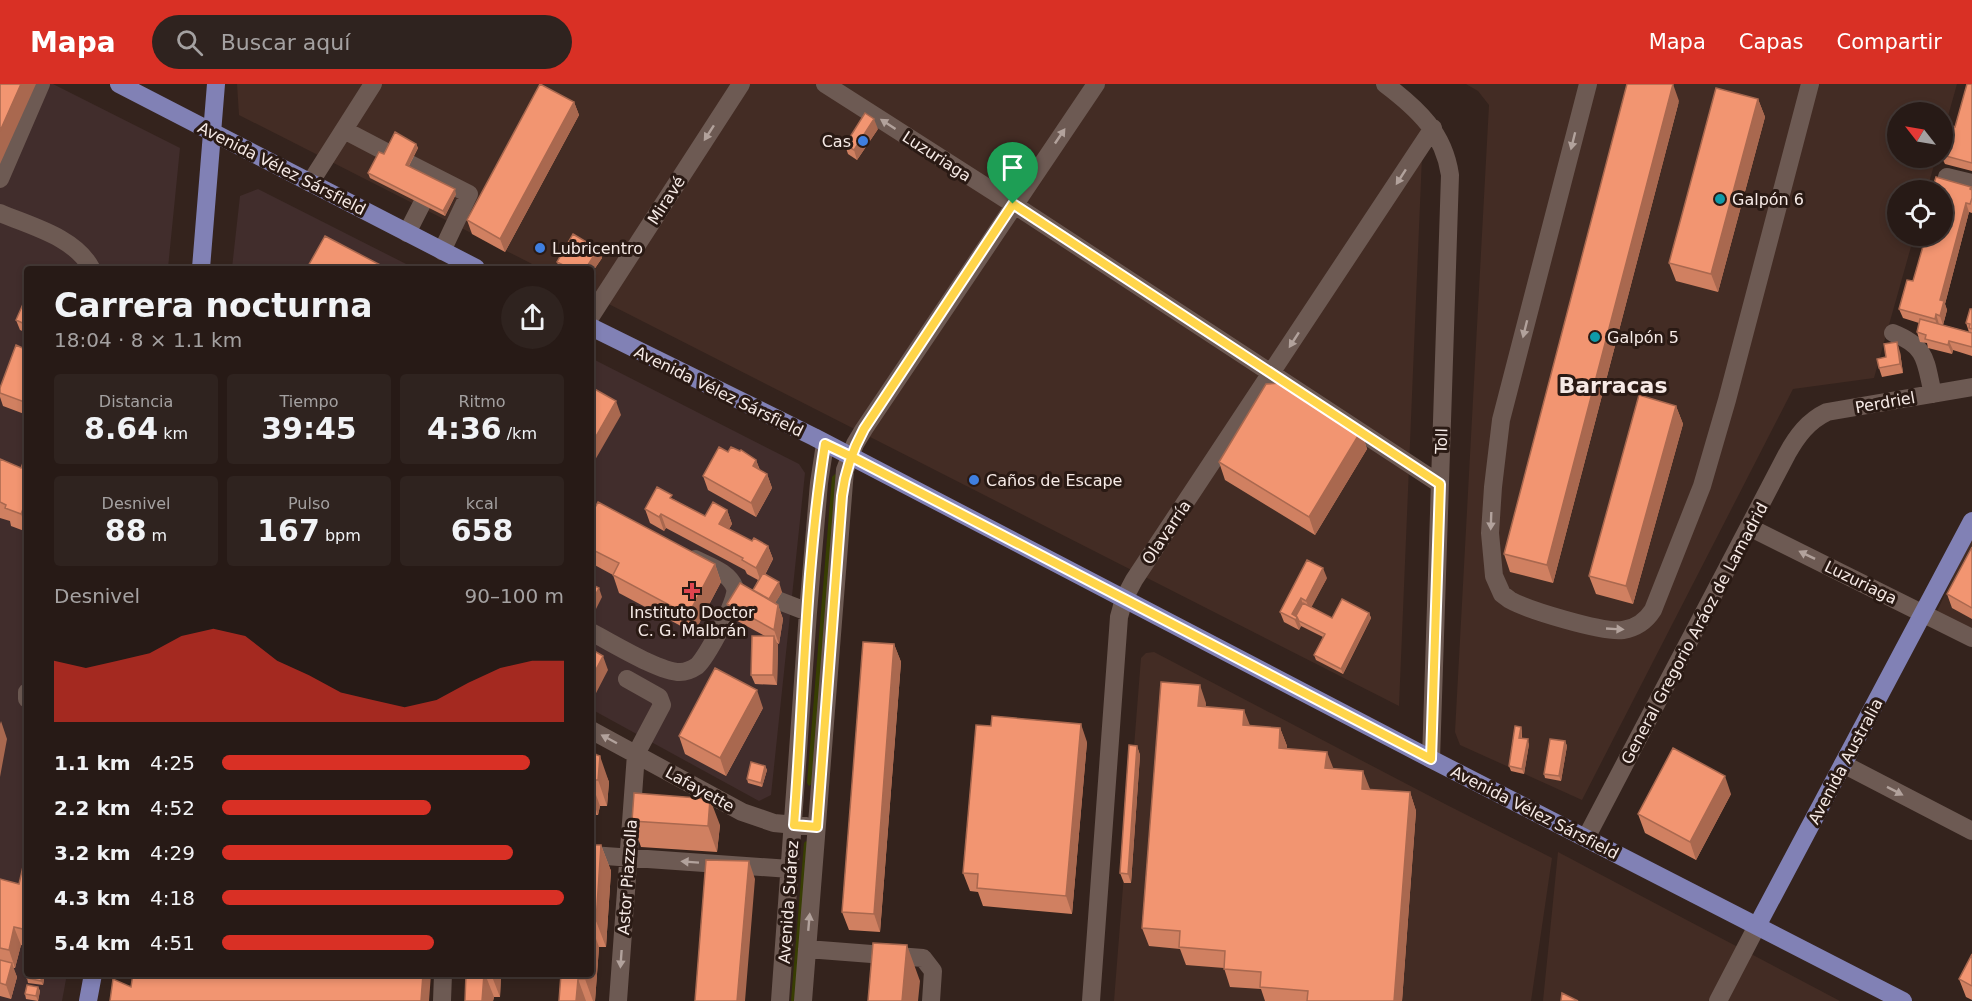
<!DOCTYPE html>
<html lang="es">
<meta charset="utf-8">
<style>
:root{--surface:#271a16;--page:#2f231f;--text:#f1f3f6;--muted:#a4a1a1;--line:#433835;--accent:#d93025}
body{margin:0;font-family:"DejaVu Sans",sans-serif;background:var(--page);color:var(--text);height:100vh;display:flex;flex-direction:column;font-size:22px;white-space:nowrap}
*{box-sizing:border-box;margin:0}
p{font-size:20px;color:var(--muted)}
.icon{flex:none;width:33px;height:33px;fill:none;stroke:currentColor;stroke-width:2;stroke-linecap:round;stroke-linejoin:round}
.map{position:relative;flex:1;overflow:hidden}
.details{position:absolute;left:24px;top:182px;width:570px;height:711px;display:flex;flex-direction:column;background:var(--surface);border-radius:6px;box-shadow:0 3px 9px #0003,0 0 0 2px var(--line)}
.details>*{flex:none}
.needle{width:39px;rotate:301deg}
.controls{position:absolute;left:1887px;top:18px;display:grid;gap:12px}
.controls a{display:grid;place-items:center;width:66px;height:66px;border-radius:50%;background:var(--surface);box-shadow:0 3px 9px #0003,0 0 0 2px var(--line);font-size:30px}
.pin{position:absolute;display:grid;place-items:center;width:51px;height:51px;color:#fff;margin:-62px -26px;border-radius:50% 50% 50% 0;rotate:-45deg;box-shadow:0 0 6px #0007}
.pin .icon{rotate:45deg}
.round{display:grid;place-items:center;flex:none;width:63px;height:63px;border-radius:32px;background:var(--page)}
.headline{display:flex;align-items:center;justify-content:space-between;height:102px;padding:0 30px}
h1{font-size:33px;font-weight:800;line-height:45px}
.metrics{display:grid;grid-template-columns:repeat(3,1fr);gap:9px;height:102px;padding:6px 30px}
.metrics div{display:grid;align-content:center;border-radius:6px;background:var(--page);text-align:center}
.metrics b{font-size:30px;font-weight:800}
.metrics small{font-size:16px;font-weight:400}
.metrics p{font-size:16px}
.chart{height:168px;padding:12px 30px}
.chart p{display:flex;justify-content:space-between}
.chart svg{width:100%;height:108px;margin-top:6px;fill:var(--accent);opacity:.7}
ul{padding:0 30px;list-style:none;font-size:20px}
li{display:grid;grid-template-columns:96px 72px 1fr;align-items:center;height:45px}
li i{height:15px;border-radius:8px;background:var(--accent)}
header{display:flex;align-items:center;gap:36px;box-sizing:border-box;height:84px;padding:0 30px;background:var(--accent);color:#fff}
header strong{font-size:28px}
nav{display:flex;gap:33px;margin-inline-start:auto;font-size:21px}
.search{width:420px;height:54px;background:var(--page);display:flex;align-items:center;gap:15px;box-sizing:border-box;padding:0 21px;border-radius:33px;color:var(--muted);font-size:22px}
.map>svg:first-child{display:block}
.built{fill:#432c24}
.medical{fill:#412d2c}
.green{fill:#383e02}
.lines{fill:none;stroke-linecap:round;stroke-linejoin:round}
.minor{stroke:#6d5a53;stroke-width:18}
.major{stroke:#8181b5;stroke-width:18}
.wall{fill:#d08061}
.shaded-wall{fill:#a9684f}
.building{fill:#f29571;stroke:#a9684f;stroke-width:1.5}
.oneway{fill:#b2a29c}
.route-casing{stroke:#fff;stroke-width:12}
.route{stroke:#ffd54a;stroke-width:8}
.shop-dot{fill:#3f7fe0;stroke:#2a1a14;stroke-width:2}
.culture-dot{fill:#0f9aa8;stroke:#2a1a14;stroke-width:2}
.health-dot{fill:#e0444e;stroke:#2a1a14;stroke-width:2}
.labels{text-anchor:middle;stroke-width:6;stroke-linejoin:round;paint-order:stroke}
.poi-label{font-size:16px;fill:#f6eae6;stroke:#2a1a14;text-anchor:start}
.street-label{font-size:16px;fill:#f6eae6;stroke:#2a1a14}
.district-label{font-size:22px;font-weight:bold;fill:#f6eae6;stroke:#2a1a14}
</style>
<header>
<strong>Mapa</strong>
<div class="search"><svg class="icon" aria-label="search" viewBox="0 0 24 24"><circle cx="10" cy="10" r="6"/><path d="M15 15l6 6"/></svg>Buscar aquí</div>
<nav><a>Mapa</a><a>Capas</a><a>Compartir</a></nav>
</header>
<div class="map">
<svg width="1972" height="917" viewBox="0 0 1972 917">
<rect width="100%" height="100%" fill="#34231d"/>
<path class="built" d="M237,0H1388L1424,24L1399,622L591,211V184H540L239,31Z
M1466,0H1957L1943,50L1942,28H1898V74H1936L1927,106H1898V152H1914L1874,294L1793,305L1582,716L1460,661L1455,648L1489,21L1478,7Z
M1972,451V552L1935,532Z
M1154,568L1445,720L1552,774L1531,917H1114L1141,574L1146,569Z
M1558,768L1840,917H1543Z"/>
<path class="medical" d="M0,0H53L180,64L168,184H27V890H67L62,917H0Z
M258,105L414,184H232L240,112Z
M591,274L799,380L805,389L771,711L759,717L591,625Z"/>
<path class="green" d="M835,390L836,391L812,700L809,702L807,699L832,393Z
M806,757L808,758L796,917H791L804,759Z"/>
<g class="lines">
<path class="minor" d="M825,0L1013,120L1440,400
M1385,0C1418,25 1444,49 1450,91L1431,675
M1588,0L1501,336L1493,403L1490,449L1494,492L1502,510L1510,516C1528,526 1603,549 1623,546C1636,544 1646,537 1653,526L1702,402L1727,316L1810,0
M344,46L388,69
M410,80L469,110L442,167
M1947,93L1972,99
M0,95L41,0
M310,99L373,0
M0,129C30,142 75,153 91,184
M407,149L432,100
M591,232L741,0
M1893,249C1928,263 1925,277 1933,310
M1749,443L1972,554
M777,516L808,528
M591,548C611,558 659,588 680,588C686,588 691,586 697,582C706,574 739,515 735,504C729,488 709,482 695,475
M27,608V615
M591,646L742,728L774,739L806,742
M1843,680L1972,747
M1586,754L1787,370C1797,352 1808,337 1827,328L1972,303
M591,771L790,785
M807,865L923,874L933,887L931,917
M442,917L443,890
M618,917L636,670L662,621L659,613L627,595
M780,917L808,528L819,399L825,360
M803,917L845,386L855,360L864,345L1096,0
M1091,917L1119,533L1124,515L1134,496L1433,44
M1718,917L1757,842"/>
<path class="major" d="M119,0L476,184
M201,184L216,0
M591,243L814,353L1431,675L1903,917
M1757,842L1972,437
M88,917L93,890"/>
</g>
<path class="wall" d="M1972,0V87L1945,80L1942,74V66L1955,43Z
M1758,15L1765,33L1718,208L1676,197L1669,179Z
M1679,17L1553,499L1510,488L1504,470Z
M574,18L579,31L505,168L472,150L467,136Z
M878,45L857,76L848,70L845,61Z
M416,60L418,64L409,82L456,110L445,132L370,94L368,89L384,70Z
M1971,103L1972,106V129L1969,128L1945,220L1947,226L1943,241L1969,248L1966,239L1972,225V272L1953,266L1952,270L1928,264L1927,259L1920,258L1917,248L1919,239L1903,234L1899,225L1913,197L1942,152Z
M598,165L602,174L591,190V184H559L557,178Z
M27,211V249L20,246L16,236Z
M27,266V331L3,322L0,313V304Z
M1900,268L1903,289L1882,293L1879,284L1886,273Z
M1676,322L1683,340L1633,520L1596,510L1589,492Z
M1361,347L1367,365L1315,451L1225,396L1219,378Z
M728,368L756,376L760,386L767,390L772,404L756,433L708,406L703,392Z
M0,375L21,384L27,381V448L11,442L10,437L0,434Z
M673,415L705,432L727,426L732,440L729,445L752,457L768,462L773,475L765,491L782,508L775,519L778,521L783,535L779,560L777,559L778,561L777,601L755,600L751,591L765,552L732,534L727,520L753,507L758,496L747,490L745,486L666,444L664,447L650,439L645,425Z
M591,431L715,480L721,498L694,549L619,509L613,491L591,479Z
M1972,463V535L1952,524L1947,510Z
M1327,494L1311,523L1332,534L1369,529L1371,534L1343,590L1316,576L1314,571L1323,553L1301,542L1299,546L1284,538L1280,528Z
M894,560L901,578L880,848L849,846L842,828Z
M1206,619V623L1250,642L1280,644L1287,662V664L1333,684L1370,705V706L1410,708L1416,727L1402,917H1265L1261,905L1230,903L1224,884L1186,881L1180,865L1149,862L1142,844Z
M763,624L726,692L685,670L679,652Z
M1521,643L1522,648V654L1529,660L1524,690L1511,687L1509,682Z
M1565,657L1567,662L1561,697L1545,694L1544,690Z
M1087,658L1072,830L983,822L978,808L970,807L963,789Z
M1137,662L1140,671L1131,799H1124L1120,789Z
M591,663L597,671L609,698L607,722H600L598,731H591Z
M765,682L767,686L762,703L748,699L747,695Z
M1731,710L1696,776L1645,749L1638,730Z
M632,737L720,741L717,768L641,763Z
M591,761H601L611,787L606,863H599L595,917H559L561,890H591Z
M27,765V863L21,861L15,884H13L17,893L11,915L0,912V795L19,800Z
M1972,870V916L1966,913L1959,895Z
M45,890L43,901L28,899L27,894Z
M466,890H501L500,913H494L493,917H465Z
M38,903L40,907L38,917L26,915L25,910Z"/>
<path class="shaded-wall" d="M21,0H36L0,80V47Z
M1673,0L1679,17L1553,499L1547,481Z
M1758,15L1765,33L1718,208L1711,190Z
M574,18L579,31L505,168L500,155Z
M874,35L878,45L857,76L854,66Z
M416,60L418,64L407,85L406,81Z
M455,105L456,110L445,132L443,127Z
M1966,119L1969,128L1945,220L1947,226L1943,241L1940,232V216Z
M598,165L602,174L591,190V184H589L588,181Z
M1936,230L1939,240L1938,244L1935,235Z
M1949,257L1953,266L1952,270L1948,261Z
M1897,258L1900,268L1903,289L1900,280Z
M616,317L621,331L591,383V361Z
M1676,322L1683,340L1633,520L1626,502Z
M1361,347L1367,365L1315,451L1309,433Z
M756,376L761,390L753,382Z
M767,390L772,404L756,433L751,419Z
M27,415V447L21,430Z
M727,426L732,440L724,453L719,440Z
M661,430L666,444L664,447L659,433Z
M768,462L773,475L761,498L756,484Z
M715,480L721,498L694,549L688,531Z
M1323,484L1327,494L1310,526L1306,517Z
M779,498L782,508L772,524L769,515Z
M599,504L602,513L592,533L591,519Z
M1301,514L1304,524L1298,535L1301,542L1299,546L1292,530Z
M778,521L783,535L779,560L774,546Z
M1369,529L1371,534L1343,590L1341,585Z
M774,552L778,561L777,601L773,591Z
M894,560L901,578L880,848L874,830Z
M603,572L608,586L594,613L591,605V595Z
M1200,601L1206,619L1205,640L1198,622Z
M757,606L763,624L726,692L720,674Z
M1244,626L1251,644L1243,641Z
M1,637L7,655L0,693V640Z
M1081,640L1087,658L1072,830L1066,812Z
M1521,643L1522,648L1521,658L1519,654Z
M1280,644L1287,662L1286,682L1279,664Z
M1528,655L1529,660L1524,690L1522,685Z
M1565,657L1567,662L1561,697L1559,692Z
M1137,662L1140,671L1131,799L1128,790Z
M594,663L599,678L600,672L609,698L607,722L598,696L594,670Z
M1327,668L1334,686L1325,684Z
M765,682L767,686L762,703L761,699Z
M1363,687L1370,705L1368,723L1362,705Z
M1725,692L1731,710L1696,776L1690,758Z
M591,697L600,722L598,731L591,712Z
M1410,708L1416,727L1402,917H1394Z
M710,715L720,741L717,768L708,742Z
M601,761L611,787L606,863L596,837Z
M749,777L755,795L745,917H737Z
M591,841L599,863L595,917H593L585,895L586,890H591Z
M14,843L21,861L15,884L9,866Z
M907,861L920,897L918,917H902Z
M12,879L17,893L11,915L6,901Z
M42,890H45L43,901L41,897Z
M423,890H431L429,917H421Z
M484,890H485L494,913L493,917H482Z
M491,890H501L500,913Z
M578,895L586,917H576Z
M38,903L40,907L38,917L36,912Z"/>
<path class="building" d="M0,0H21L0,47Z
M540,0L574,18L500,155L467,136Z
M1627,0H1673L1547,481L1504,470Z
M1967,0H1972V79L1942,71V66L1949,41L1955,43Z
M1716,4L1758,15L1711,190L1669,179Z
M865,29L874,35L854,66L845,61Z
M395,48L416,60L406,81L455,105L443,127L368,89L379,68L384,70Z
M1936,93L1971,103L1970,105L1972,106V114L1970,120L1966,119L1940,216L1944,217L1940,232L1936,230L1935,235L1899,225L1907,196L1913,197L1926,152H1942V106H1932Z
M573,150L598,165L588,181L569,184L557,178Z
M325,152L386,184H307Z
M27,211V241L16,236Z
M1970,225H1972V245L1969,244L1970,240L1966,239Z
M1920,235L1972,249V263L1949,257L1948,261L1925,255L1926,251L1917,248Z
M1897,258L1900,280L1879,284L1877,275L1886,273L1884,260Z
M16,261L27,266V319L0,309V304Z
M1282,299L1361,347L1309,433L1219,378L1266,300Z
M591,303L616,317L591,361Z
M1639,311L1676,322L1626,502L1589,492Z
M719,363L728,368L731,363L740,367L741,366L756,376L753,382L767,390L751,419L703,392Z
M0,375L21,384L23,379L27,381V415L21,430L5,424L6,421L0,418Z
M657,403L672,411L670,414L705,432L713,418L727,426L719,440L752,457L754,454L768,462L756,484L742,476L743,474L661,430L659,433L645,425Z
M598,418L715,480L688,531L613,491L619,479L591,465V431Z
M1972,463V524L1947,510Z
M1307,476L1323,484L1306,517L1301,514L1292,530L1297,533L1296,536L1280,528Z
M763,489L779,498L769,515L753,506Z
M740,499L778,521L774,546L727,520Z
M591,500L599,504L591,519Z
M1342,515L1369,529L1341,585L1314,571L1325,550L1299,537L1297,533L1296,532L1303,519L1332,534Z
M752,552H774L773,591H751Z
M863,558L894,560L874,830L842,828Z
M591,565L603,572L591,595Z
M715,584L757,606L720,674L679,652Z
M1161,598L1200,601L1198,622L1244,626L1243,641L1280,644L1279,664L1327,668L1325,684L1363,687L1362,705L1410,708L1394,917H1307L1308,907L1260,903L1261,888L1224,885L1225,867L1179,863L1180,847L1142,844Z
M992,632L1081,640L1066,812L977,804L978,790L963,789L976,641L991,642Z
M1515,642L1521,643L1519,654L1528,655L1522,685L1509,682Z
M1550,655L1565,657L1559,692L1544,690Z
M1129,661L1137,662L1128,790L1120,789Z
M591,663H594V670L600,672L598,696H591Z
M1673,664L1725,692L1690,758L1638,730Z
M751,678L765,682L761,699L747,695Z
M634,709L710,715L708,742L632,737Z
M591,761H601L596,837H591Z
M27,765V846L14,843L9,866L0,864V795L19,800Z
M706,776L749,777L737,917H695Z
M873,859L907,861L902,917H868Z
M1972,870V902L1959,895Z
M0,876L12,879L6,901L0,899Z
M28,890H42L41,897L27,894Z
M133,890H423L421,917H110L113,895L131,903Z
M466,890H484L482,917H465Z
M561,890H586L585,895H578L576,917H559Z
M27,901L38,903L36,912L25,910Z
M1562,909L1578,917H1561Z"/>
<defs><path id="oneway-solid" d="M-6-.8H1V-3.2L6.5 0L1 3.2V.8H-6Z" transform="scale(1.5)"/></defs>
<g class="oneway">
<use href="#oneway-solid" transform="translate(888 40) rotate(-147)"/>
<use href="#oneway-solid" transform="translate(709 49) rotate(123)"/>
<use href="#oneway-solid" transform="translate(1060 52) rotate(-56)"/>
<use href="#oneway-solid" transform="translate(1573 57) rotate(104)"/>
<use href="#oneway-solid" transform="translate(1401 93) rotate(123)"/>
<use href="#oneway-solid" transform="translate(1525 245) rotate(104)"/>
<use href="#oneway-solid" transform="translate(1294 256) rotate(123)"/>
<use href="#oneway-solid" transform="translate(1491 437) rotate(92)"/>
<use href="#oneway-solid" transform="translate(1807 471) rotate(-154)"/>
<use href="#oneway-solid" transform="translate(1615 545) rotate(3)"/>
<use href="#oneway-solid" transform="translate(609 655) rotate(-152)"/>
<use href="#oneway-solid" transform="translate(1895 707) rotate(27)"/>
<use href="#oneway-solid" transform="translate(690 778) rotate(-176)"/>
<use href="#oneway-solid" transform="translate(809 838) rotate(-85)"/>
<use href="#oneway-solid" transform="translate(621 875) rotate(94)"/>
</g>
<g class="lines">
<defs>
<path id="route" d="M1013,120L864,345C852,367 845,387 842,412L817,743L794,741C804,614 805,486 825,360L850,372L1431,675L1440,400L1013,120"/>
</defs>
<use href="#route" class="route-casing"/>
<use href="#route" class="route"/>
</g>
<g class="shop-dot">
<circle cx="863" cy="57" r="6"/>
<circle cx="540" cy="164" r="6"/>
<circle cx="974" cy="396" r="6"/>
</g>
<g class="culture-dot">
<circle cx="1720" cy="115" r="6"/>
<circle cx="1595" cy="253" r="6"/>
</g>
<path class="health-dot" d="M689 498h6v6h6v6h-6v6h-6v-6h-6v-6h6z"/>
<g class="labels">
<g class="poi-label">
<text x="851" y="63" text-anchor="end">Cas</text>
<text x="1732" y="121">Galpón 6</text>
<text x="552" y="170">Lubricentro</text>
<text x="1607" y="259">Galpón 5</text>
<text x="986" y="402">Caños de Escape</text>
<text x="692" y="534" text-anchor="middle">Instituto Doctor<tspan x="692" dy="18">C. G. Malbrán</tspan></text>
</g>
<g class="street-label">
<text transform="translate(937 72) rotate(33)" y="6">Luzuriaga</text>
<text transform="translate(282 84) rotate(27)" y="6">Avenida Vélez Sársfield</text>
<text transform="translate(666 116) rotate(-57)" y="6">Miravé</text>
<text transform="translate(719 307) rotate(26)" y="6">Avenida Vélez Sársfield</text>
<text transform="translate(1885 318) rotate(-10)" y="6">Perdriel</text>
<text transform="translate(1441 357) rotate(-88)" y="6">Toll</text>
<text transform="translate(1166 448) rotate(-56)" y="6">Olavarría</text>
<text transform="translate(1861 498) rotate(26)" y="6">Luzuriaga</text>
<text transform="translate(1694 549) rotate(-62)" y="6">General Gregorio Aráoz de Lamadrid</text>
<text transform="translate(1845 677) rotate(-62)" y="6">Avenida Australia</text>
<text transform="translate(700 705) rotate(29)" y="6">Lafayette</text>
<text transform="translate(1535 728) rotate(27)" y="6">Avenida Vélez Sársfield</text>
<text transform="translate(627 793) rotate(-86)" y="6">Astor Piazzolla</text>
<text transform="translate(788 818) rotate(-86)" y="6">Avenida Suárez</text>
</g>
<g class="district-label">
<text x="1613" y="309">Barracas</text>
</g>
</g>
</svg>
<div class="controls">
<a><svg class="needle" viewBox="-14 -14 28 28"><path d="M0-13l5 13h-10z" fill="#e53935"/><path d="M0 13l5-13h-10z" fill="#a4a1a1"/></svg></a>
<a><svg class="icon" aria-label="locate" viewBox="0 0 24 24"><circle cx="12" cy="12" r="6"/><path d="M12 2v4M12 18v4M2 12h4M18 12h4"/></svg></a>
</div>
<div class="pin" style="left:1013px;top:120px;background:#1e9e55"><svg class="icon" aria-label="arrive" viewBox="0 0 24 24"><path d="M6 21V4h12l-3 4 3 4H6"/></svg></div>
<section class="details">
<div class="headline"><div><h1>Carrera nocturna</h1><p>18:04 · 8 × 1.1 km</p></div><a class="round"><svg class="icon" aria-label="share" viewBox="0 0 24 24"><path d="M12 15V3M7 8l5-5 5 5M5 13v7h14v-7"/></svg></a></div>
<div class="metrics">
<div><p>Distancia</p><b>8.64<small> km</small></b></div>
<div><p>Tiempo</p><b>39:45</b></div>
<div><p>Ritmo</p><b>4:36<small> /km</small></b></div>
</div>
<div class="metrics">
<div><p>Desnivel</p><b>88<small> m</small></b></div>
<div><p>Pulso</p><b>167<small> bpm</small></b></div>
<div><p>kcal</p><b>658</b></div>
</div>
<div class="chart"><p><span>Desnivel</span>90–100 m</p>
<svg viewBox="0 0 160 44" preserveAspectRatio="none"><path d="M0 44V19L10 22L20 19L30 16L40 9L50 6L60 9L70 19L80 25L90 32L100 35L110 38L120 35L130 28L140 22L150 19L160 19V44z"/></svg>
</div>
<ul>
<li><b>1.1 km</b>4:25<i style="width:90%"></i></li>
<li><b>2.2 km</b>4:52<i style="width:61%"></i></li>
<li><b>3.2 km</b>4:29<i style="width:85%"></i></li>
<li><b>4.3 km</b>4:18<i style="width:100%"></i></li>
<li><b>5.4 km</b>4:51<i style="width:62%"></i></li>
</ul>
</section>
</div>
